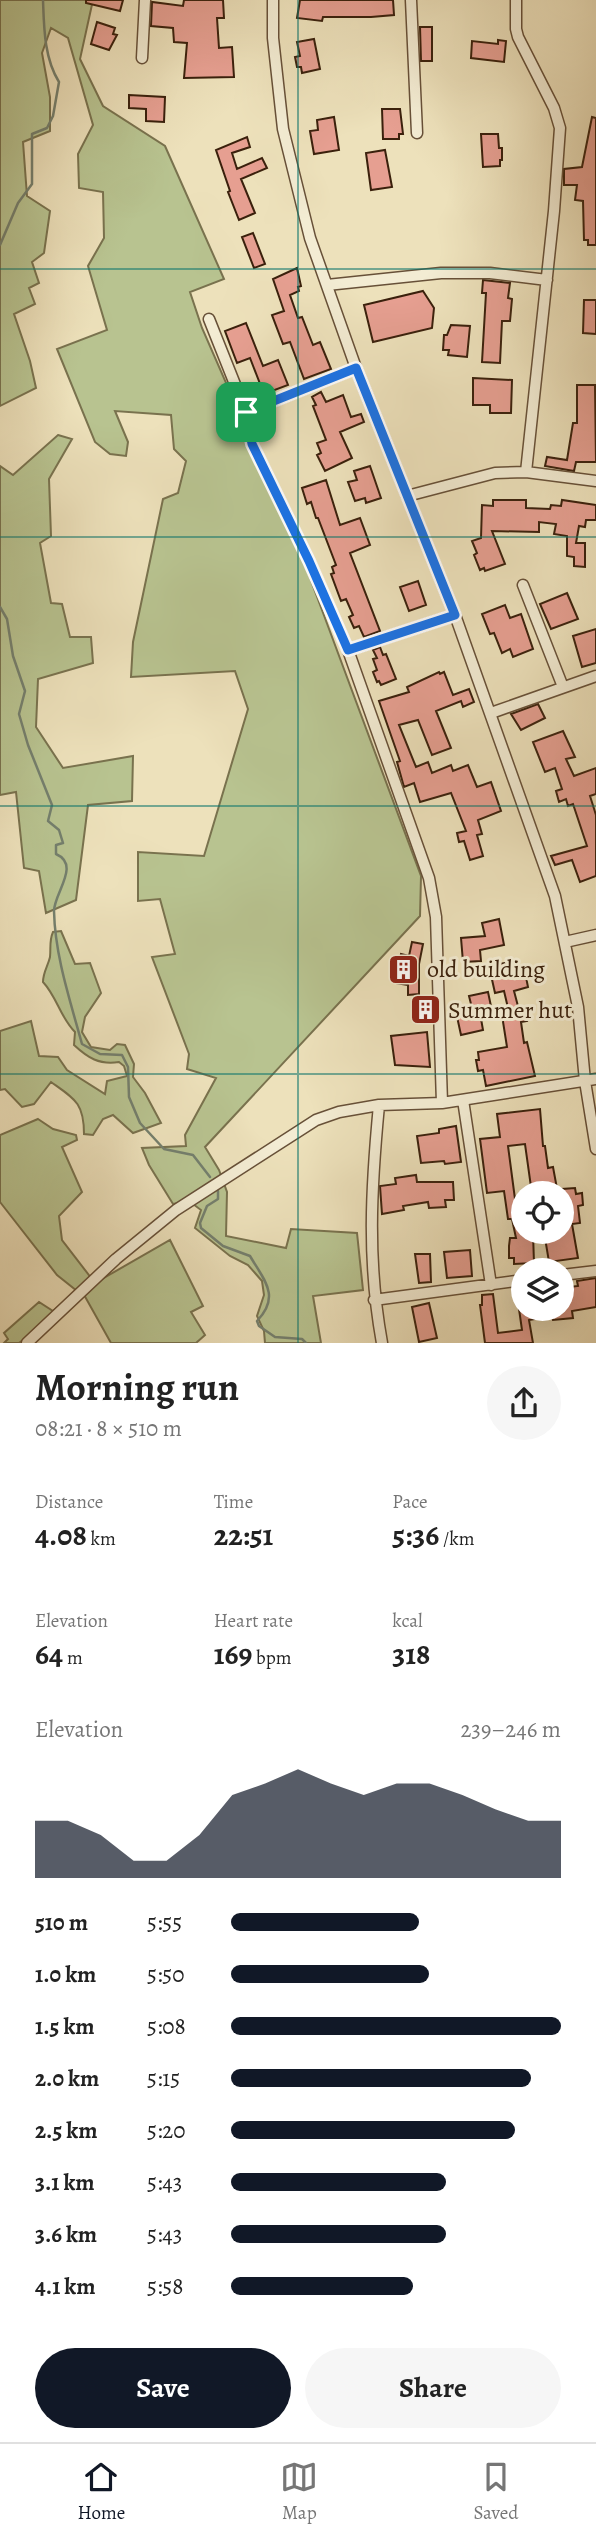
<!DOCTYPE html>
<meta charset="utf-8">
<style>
:root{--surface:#fff;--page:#f6f6f6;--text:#222;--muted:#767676;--line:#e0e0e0;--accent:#111827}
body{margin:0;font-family:Alegreya,serif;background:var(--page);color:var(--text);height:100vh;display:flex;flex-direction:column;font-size:26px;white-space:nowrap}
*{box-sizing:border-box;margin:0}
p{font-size:23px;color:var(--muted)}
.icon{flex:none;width:38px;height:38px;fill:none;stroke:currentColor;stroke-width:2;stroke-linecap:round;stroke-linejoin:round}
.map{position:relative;height:1343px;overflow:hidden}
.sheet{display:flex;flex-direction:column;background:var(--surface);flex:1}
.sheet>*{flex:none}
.controls{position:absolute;left:511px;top:1181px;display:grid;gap:14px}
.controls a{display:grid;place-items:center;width:63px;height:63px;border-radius:50%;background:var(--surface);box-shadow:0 7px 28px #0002;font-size:35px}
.pin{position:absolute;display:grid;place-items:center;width:60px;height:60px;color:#fff;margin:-30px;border-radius:14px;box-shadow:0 4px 10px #0006}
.round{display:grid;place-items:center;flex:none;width:74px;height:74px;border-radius:37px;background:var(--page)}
.headline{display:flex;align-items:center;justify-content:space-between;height:119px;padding:0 35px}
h1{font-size:38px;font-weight:700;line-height:52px}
.stats{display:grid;grid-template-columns:repeat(3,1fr);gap:10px;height:119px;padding:7px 35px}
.stats div{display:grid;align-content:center}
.stats b{font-size:30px;font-weight:700}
.stats small{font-size:19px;font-weight:400}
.stats p{font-size:19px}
.chart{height:196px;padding:14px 35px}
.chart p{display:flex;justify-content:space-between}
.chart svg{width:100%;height:126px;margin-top:7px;fill:var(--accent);opacity:.7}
.action{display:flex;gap:14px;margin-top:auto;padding:14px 35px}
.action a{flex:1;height:80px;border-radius:42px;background:var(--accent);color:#fff;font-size:28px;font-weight:700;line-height:80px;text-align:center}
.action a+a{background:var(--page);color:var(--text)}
ul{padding:0 35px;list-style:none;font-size:23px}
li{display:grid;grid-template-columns:112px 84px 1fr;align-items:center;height:52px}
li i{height:18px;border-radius:9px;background:var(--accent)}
.tabs{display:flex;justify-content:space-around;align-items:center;height:98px;border-top:2px solid var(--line);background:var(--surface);font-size:19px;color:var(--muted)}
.tabs a{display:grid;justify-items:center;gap:4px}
.tabs .selected{color:var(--accent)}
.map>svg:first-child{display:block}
.green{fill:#b8c390;stroke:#79724e;stroke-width:2}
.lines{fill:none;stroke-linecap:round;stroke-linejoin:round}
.stream{stroke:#747f6d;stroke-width:2.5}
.building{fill:#e69f91;stroke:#3a200c;stroke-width:2}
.minor-casing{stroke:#675038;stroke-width:13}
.minor{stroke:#f3ecd3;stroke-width:10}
.route-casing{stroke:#fff;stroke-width:14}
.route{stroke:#1a73e8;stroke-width:9}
.grid{fill:none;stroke:#0f766e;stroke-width:2;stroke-opacity:0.55}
.labels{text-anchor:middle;stroke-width:6;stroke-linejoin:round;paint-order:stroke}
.poi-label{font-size:24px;fill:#3a200c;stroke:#f3ecd3;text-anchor:start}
</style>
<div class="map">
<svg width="596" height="1343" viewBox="0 0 596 1343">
<rect width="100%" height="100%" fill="#ede1bb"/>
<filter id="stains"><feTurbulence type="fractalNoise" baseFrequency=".00286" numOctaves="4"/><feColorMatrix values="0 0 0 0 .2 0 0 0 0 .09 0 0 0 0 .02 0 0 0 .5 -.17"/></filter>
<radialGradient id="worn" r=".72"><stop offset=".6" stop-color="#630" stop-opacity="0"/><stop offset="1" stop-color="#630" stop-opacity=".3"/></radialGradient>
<path class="green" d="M0,0H93L80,59L103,106L165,146L224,279L190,292L202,328L303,559L421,876L420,916L205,1147L219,1170L227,1192L226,1236L286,1248L291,1229L357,1233L363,1290L313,1296L321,1343H265L264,1331L257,1316L264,1295L262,1281L248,1265L230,1256L195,1228L201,1210L189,1201L173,1204L149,1165L142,1148L186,1146L185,1135L216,1078L187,1069L189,1054L152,957L175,954L160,899L138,901V852L204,856L248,709L235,671L131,677L133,642L163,499L178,493L186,461L174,449L171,415L115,411L128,442L126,456L110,454L95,442L57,349L107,330L88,266L104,238L103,192L79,188L78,154L93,125L68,38L51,28L42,53L50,97V131L23,142L27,196L50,211L44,253L32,262L39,283L29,288L35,304L14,314L30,361L36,388L0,406Z
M58,435L72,439L49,479L51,536L40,543L51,603L62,604L70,637H91L93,663L38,679L36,727L63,768L133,756L132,801L88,805L76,900L46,913L39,871L24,868L16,792L0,795V466L13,475Z
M61,931L75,964L90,963L101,993L85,1017L82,1032L91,1047L110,1050L117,1044L125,1045L134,1064L133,1077L145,1093L161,1123L133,1133L113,1115L103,1119L93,1135L84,1134C84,1103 75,1099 51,1082L34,1104L22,1107L5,1089L0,1090V1031L31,1021L39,1056L58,1057L67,1070L105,1094L107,1081L127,1076L124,1066L119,1062C99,1065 88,1058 74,1045L75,1032C60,1017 57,997 43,982C43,972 48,966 50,957C51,948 49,941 53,932Z
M38,1119L53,1129L76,1135L77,1140L62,1147L82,1192L59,1216L62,1240L95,1283L170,1240L203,1306L191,1312L205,1335L196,1343H111L83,1293L19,1343H4L8,1339L4,1333L39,1302L53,1311L77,1291L57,1275L0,1202V1135Z"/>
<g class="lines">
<path class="stream" d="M0,245L18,203L32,184V134L47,128L53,116L59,82C44,58 44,27 43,0
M0,607L7,619L13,656L25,691L19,714L28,745L52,805L48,821L59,830L63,843L56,845V854C81,865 54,893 54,911C55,956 70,1000 82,1044L100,1054L122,1055L128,1067L129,1097L140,1123L164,1149L193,1155L210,1177
M218,1191V1199L207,1206L200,1223L201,1228L223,1246L250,1256C264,1280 281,1296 257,1321L259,1326L275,1337L302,1339L306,1343"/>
</g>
<path class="building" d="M86,0H123L120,11L86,3Z
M184,0H223L224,18H217L219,48L232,47L234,77L184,78L187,43L174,42L173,28L151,26L152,2L183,6Z
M300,0H393L394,15L371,17H323L322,21L297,18Z
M97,22L115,28L113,34L117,35L109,50L91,44Z
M420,27H432V61H421Z
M314,39L320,69L302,73L301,67H297L295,57L300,56L297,42Z
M498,40L506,41L504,62L471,58L472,41L498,44Z
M129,95L165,97L164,122L146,121V109L129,108Z
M382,109H400L403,134H399V139H383Z
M334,117L339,150L314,154L310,131L318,130L317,120Z
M592,117L596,118V245H588V240H584L583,201L575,200L577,185H564V169L582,167Z
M481,134H498L499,148H502V160H500V166L483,167Z
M247,137L250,147L232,153L237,169L262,158L267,168L241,179L255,213L239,220L228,192L230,191L216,150Z
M385,150L392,187L371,190L366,153Z
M253,233L265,264L254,268L242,237Z
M297,268L301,286L298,287L299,291L290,295L298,318L302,317L313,345L320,342L331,369L304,379L290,342L283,344L272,315L284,311L273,279Z
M483,280L510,283L508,298L512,299L510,321H502L500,363L482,362L486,293H482Z
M423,291L434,308L432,328L373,342L364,305Z
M584,300H596V334L583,333Z
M246,323L263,366L278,360L288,385L264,394L250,358L237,363L225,331Z
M451,325L470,326L467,357L448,355L449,350H443L444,335H447Z
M473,378L512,380L511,413H490V405H473Z
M577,385H595L596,462H576L574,471L545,466L547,457L567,460L573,423H577Z
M321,392L326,402L343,395L351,417L361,414L364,422L340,432L352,458L325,471L317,455L321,453L317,443L326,440L313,406L316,405L312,397Z
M370,466L381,498L366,503L365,498L355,501L348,482L357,480L354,471Z
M326,480L340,525L360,518L370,545L350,553L380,631L364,637L359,626L354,628L349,617L353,615L346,599L341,601L331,574L334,573L332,567L336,565L318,518H316L311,502L307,504L302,488Z
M493,500H526V508L550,509L551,505L561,506L562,500L596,505V520H586L585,527L579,526L576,543H585V567L574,566V557L567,556V536L554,534L556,524L539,522V532L492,531L505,564L485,571L484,568L480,570L474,555L477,553L472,541L481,538L482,505L493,506Z
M418,581L426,605L409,611L400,587Z
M567,593L578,619L551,629L540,604Z
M505,605L510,618L521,614L533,649L513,657L510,649L502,653L494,633L490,634L482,614Z
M596,629V663L582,667L573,636Z
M380,647L383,655L386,654L396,679L381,685L379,681L377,682L373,672L377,670L373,659L377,658L373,650Z
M439,672L440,674L444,672L453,695L469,689L474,702L463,707L461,701L436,711L451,748L432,755L418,720L399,725L416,767L428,762L432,773L451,765L453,771L468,765L477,787L491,782L501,811L478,820L482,834L477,835L483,856L470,860L464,841L459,842L457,833L466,831L451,793L420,802L414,783L404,787L397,762L400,761L379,701L409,692L407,687Z
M538,704L545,718L521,730L511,714Z
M563,731L575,757L566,759L574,776L596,768V794L590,796L596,815V876L580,882L572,860L555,865L551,856L587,846L573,804L568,806L566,799L559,802L556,791L562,789L555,768L545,772L533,742Z
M499,919L504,945L480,950L481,961L463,962L461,938L485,936L482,923Z
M412,942L423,944L419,964V994L408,995V985L395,983L401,954L409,956Z
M515,961L518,973L525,972L528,987L514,991L519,1010H525L527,1021L521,1022L524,1043L527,1042L535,1076L486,1086L483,1070L478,1071L476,1060H479L478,1052L507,1047L501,1009L508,1008L504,991L495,993L489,966Z
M488,992L492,1011L480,1013L483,1030L461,1035L456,1012L472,1008L469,996Z
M427,1032L430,1067L395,1065L391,1036Z
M540,1109L543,1146H545L548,1168L553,1167L558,1194H532L525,1144L508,1146L515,1199L523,1197V1234L533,1233L534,1263L514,1264V1258H509V1246L510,1238H516L512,1219H508L504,1191L487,1193L480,1139L500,1137L497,1114Z
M456,1126L461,1162L445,1164L444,1161L421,1163L417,1136L439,1133V1129Z
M416,1175L417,1182H453L454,1200H445L446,1207L429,1208L428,1202L403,1206L404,1210L382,1214L380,1186L396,1184L395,1178Z
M575,1188L576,1194L582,1193L583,1205L578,1206L580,1223L572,1224L578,1258L549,1262L544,1232H562V1189Z
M470,1250L472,1276L447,1278L444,1252Z
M415,1254H430L431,1282L419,1283Z
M596,1278V1307L572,1311L573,1318L553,1320L552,1316L529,1320L533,1343H485L480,1305H482V1295L493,1294L498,1333L522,1330L519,1309H562V1288L578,1286L577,1281Z
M429,1303L437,1338L419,1342L412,1307Z"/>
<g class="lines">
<defs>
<path id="minor" d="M273,0V38L283,129L310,238L356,368L455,615L555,896L578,1007L585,1081L596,1149
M411,0L417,133
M516,0V29L518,37L554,108L560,128L554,211L526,472
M142,58L145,0
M327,285L441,273H490L547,280
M209,319L246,412L252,444L309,561L348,650L429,878L436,917L442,1103
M246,412L356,368
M407,496L495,473L526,472L596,481
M523,585L563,687
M348,650L455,615
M491,713L596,676
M565,942L596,935
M463,1100L491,1285
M379,1105C371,1189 367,1260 382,1343
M562,1275L596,1271
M374,1300L523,1280
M27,1343L116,1259L176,1210L316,1120L339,1112L379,1105L442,1103L596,1079"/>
</defs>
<use href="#minor" class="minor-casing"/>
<use href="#minor" class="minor"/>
</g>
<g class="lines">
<defs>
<path id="route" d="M356,368L455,615L348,650L309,561L252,444L246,412Z"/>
</defs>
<use href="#route" class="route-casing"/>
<use href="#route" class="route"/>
</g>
<path class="grid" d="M298,0V1343M0,269H596M0,537H596M0,806H596M0,1074H596"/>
<defs>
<symbol id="building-square" viewBox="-11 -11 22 22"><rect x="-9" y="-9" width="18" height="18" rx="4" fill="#8f2418" stroke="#f3ecd3"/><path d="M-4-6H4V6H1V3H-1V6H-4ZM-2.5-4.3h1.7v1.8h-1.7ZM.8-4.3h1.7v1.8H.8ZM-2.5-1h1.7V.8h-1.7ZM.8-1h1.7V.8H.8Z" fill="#fff"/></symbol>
</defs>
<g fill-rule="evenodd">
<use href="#building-square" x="386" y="952" width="35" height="35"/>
<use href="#building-square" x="408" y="992" width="35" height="35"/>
</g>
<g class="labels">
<g class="poi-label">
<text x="427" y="977">old building</text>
<text x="448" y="1018">Summer hut</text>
</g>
</g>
<rect width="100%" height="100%" filter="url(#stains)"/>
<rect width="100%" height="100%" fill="url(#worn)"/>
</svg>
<div class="controls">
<a><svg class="icon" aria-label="locate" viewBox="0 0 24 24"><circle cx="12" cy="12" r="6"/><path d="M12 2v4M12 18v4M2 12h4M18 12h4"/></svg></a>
<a><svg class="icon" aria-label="layers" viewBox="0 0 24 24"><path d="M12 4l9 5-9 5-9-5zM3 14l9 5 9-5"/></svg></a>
</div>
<div class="pin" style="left:246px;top:412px;background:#1e9e55"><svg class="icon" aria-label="arrive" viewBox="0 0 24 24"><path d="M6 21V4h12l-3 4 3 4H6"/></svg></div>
</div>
<section class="sheet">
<div class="headline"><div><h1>Morning run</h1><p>08:21 · 8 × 510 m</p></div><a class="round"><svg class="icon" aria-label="share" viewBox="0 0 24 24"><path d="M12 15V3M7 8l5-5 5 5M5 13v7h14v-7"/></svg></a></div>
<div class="stats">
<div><p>Distance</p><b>4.08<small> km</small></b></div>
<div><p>Time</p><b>22:51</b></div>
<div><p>Pace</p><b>5:36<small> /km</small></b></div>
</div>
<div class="stats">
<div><p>Elevation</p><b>64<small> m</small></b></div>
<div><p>Heart rate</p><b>169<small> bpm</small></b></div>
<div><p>kcal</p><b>318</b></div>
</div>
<div class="chart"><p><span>Elevation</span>239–246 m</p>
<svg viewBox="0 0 160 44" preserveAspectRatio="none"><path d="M0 44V24L10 24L20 29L30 38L40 38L50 29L60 15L70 11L80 6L90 11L100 15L110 11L120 11L130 15L140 20L150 24L160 24V44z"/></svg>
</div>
<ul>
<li><b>510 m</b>5:55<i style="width:57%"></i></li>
<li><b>1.0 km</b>5:50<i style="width:60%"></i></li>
<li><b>1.5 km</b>5:08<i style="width:100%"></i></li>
<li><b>2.0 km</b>5:15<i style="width:91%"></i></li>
<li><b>2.5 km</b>5:20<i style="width:86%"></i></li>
<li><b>3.1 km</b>5:43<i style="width:65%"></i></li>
<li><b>3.6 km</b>5:43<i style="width:65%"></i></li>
<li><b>4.1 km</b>5:58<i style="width:55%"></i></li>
</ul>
<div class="action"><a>Save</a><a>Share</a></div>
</section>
<nav class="tabs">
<a class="selected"><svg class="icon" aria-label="home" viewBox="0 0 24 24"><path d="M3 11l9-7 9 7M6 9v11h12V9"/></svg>Home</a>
<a><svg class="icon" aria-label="map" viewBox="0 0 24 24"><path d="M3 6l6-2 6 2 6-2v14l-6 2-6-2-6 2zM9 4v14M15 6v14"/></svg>Map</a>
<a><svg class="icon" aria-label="saved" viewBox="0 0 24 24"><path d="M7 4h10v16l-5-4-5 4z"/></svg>Saved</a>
</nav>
